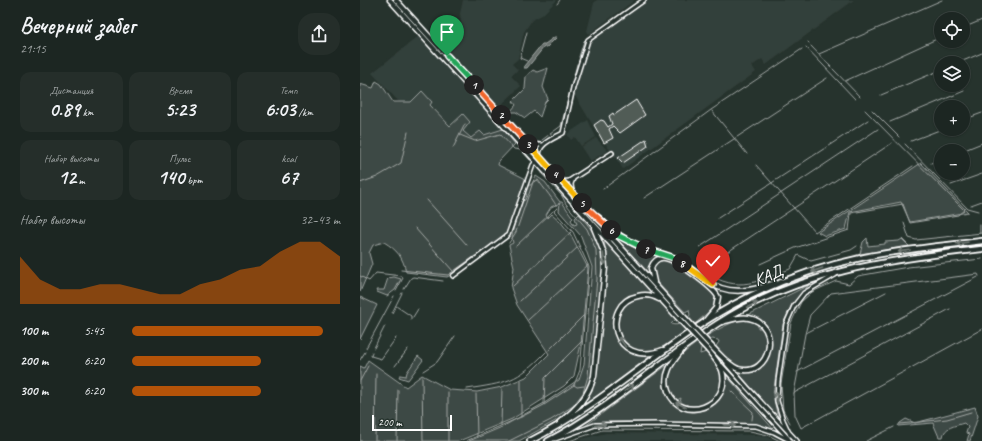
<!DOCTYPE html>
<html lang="ru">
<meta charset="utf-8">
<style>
:root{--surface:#1c2622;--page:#252e2a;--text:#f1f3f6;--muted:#a0a5a5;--line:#3a4340;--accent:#b45309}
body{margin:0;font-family:Caveat,sans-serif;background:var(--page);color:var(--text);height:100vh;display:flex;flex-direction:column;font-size:15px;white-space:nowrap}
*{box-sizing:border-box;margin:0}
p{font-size:13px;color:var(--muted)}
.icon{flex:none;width:22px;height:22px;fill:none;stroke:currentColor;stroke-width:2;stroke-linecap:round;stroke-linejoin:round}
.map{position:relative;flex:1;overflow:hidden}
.side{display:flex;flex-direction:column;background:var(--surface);width:360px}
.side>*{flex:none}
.fabs{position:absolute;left:574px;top:12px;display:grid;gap:8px}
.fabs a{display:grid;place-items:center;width:36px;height:36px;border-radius:50%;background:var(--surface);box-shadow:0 1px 3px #0004,0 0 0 1px var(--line);font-size:20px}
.scale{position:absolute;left:12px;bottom:10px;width:80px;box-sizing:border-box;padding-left:4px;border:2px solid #fff;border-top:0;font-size:11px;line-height:14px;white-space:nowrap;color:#fff;-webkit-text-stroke:3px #26332d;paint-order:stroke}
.pin{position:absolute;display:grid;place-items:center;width:34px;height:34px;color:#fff;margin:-41px -17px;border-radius:50% 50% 50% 0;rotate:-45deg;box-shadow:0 0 4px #0007}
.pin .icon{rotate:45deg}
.km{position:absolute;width:20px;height:20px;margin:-10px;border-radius:50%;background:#222;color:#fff;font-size:11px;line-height:20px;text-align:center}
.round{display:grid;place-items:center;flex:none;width:42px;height:42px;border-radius:16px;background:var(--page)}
.overview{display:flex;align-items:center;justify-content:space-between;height:68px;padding:0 20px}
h1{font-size:22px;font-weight:600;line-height:30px}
.figures{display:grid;grid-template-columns:repeat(3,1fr);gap:6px;height:68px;padding:4px 20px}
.figures div{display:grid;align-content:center;border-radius:10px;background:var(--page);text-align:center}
.figures b{font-size:20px;font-weight:600}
.figures small{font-size:11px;font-weight:400}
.figures p{font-size:11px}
.chart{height:112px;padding:8px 20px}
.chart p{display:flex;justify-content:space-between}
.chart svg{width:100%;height:72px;margin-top:4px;fill:var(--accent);opacity:.7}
ul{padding:0 20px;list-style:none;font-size:13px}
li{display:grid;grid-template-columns:64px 48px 1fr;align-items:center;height:30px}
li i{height:10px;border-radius:5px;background:var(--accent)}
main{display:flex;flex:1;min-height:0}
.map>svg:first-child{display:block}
.built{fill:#333f3a}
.green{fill:#3e4944;stroke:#9ea4a2}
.water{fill:#67706c;stroke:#a4a9a7}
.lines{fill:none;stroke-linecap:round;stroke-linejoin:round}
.stream{stroke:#a4a9a7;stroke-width:1}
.building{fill:#515c57;stroke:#fff}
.minor-casing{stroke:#fff;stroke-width:6}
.major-casing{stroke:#fff;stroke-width:7}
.highway-casing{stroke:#fff;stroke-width:8}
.minor{stroke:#26332d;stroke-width:3}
.major{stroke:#26332d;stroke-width:4}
.highway{stroke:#26332d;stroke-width:4.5}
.major-bridge-casing{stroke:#fff;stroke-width:7;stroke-linecap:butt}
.major-bridge{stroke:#26332d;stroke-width:4}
.oneway{stroke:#727a76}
.split-1-casing{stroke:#fff;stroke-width:8}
.split-2-casing{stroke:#fff;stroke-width:8}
.split-3-casing{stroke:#fff;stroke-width:8}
.split-4-casing{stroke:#fff;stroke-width:8}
.split-5-casing{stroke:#fff;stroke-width:8}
.split-6-casing{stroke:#fff;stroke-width:8}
.split-7-casing{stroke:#fff;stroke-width:8}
.split-8-casing{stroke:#fff;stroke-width:8}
.split-9-casing{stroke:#fff;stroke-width:8}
.split-1{stroke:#22a559;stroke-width:5}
.split-2{stroke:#f0652b;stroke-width:5}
.split-3{stroke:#f0652b;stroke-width:5}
.split-4{stroke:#f5b400;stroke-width:5}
.split-5{stroke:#f5b400;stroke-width:5}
.split-6{stroke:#f0652b;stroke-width:5}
.split-7{stroke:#22a559;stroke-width:5}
.split-8{stroke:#22a559;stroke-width:5}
.split-9{stroke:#f5b400;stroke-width:5}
.labels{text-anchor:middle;stroke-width:3;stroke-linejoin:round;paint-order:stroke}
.street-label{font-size:17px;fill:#fff;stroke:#26332d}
</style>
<main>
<section class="side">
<div class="overview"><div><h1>Вечерний забег</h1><p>21:15</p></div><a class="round"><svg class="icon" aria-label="share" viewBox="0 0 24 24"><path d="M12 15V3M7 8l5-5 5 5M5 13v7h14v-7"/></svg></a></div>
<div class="figures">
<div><p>Дистанция</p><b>0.89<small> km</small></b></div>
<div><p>Время</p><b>5:23</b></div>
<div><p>Темп</p><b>6:03<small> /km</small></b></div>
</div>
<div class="figures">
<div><p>Набор высоты</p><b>12<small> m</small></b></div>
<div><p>Пульс</p><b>140<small> bpm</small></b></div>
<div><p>kcal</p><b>67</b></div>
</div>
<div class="chart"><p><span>Набор высоты</span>32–43 m</p>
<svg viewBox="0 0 160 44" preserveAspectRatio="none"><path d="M0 44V15L10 29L20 35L30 35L40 32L50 32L60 35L70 38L80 38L90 32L100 29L110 23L120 21L130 12L140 6L150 6L160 15V44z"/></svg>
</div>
<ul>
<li><b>100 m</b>5:45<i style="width:92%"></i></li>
<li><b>200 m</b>6:20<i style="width:62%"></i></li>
<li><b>300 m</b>6:20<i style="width:62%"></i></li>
</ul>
</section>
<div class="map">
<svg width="622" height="441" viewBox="0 0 622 441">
<rect width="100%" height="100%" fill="#26332d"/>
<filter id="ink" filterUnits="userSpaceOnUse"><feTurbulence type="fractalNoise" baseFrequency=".025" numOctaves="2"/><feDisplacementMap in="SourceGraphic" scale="8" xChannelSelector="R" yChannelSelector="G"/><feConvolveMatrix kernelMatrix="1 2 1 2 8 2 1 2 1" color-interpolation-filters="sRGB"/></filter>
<g filter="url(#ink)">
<path class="built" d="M103,0H197L182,15L172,20L164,32L158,59L152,64L158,70L151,76L161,86L138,108L88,53L92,35L101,24L100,13Z
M237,0H275L229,34L227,31L234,3Z
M288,0H494L406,65L402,59L392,66L396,72L263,169L234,127L214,94L229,42Z
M60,35L101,80L143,129L124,135L120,131L111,138L103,131V115L90,127L70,105L63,92L51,102L40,103L12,73Z
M228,120L236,137L221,146L215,137L211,140L207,134Z
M236,138L248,151L230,161L221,147Z
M246,433L396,435L408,437L414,441H221L220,439Z"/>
<path class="green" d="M188,68L183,87L188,99L185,102L180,117L174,111L165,118L156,112H150L156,105L153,101L165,89L166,76L173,70L177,72Z
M16,81L21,84L33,102H51L62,91L72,102L70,105L90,126L103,114L110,122L103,131L111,138L120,131L124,135L143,129L155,144L139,161L138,165L166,179L147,234L93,274L87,277L46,272C43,257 37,250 24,242L13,245L9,253L12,264L0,292V84L13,88Z
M561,163L608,212L550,222L541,202L490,212L486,229L465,236L458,232Z
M176,176L185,182L200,202H202L213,218L211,220L214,225L217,224L215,218L219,214C235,233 241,243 243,267L232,375L230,387L218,404L197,420L159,441H109L142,427L186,402L219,379L224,364L232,267L221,236L199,211L200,203L191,207L186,215L188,218L192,214L200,221L211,235L228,268L221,344L214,376L204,386L152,419L99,441H0V366L4,368L8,360L46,387L62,375L90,390L117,392L142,387L166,377L189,354L157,305L151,288L154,267L149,245L153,243C149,233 159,212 162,201L165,200L167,195L165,192L168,185H171Z
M244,238L292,292C284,295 274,293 266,299C247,312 250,339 268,351C274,355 282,356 289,357L221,408L233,389L236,377L247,268Z
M259,238L277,248L302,256L290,267L288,272L258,240Z
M507,238L508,246L525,244V242L539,241L542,239L549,246L500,254L503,242Z
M305,260L313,263L350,290C354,294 357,297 355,303C352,313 306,347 296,350C285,354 275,352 267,345C261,340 257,333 257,324C259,303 280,291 299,302C306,306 311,313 316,319L311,324C319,327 326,321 330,315L329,310L325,312L294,279V266L300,261Z
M34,277L41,279L35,290L27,296L17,292L16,290H24L28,278Z
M449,285L432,304L423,324L413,395L418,418L375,369C379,369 384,370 388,370C410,367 418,340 404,324C399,319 393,318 388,315Z
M0,297L17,305L0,339Z
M384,319L398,324V328H402C416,347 397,375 377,365C368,361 362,353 356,346L359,342L358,340L352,339L341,348L340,354L346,352C352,359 358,366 361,375C367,399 339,413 320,403L321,398L317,400C309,392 306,382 309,372C315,353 365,322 384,319Z
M58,356L63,360L48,380L39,377L40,375L46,376L47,372Z
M306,366L308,367C285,415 371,432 365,374L414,430L398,425L383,424L263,422H242L225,426Z
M615,407L618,416L610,441H607L609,434L606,433L608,427L604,423C595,426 584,427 583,437H579L573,423L538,426L540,423L546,419L555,423Z"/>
<path class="water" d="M196,36V38L187,47H184L167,68H164V66L182,44H185Z"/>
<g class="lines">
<path class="stream" d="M197,4L200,0
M603,28L622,20
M167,32L160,58L167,61
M448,42L449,43
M451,46L471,67
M446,47L495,99
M459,54L582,0
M219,57L224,41L229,36
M598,63L622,53
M473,69L500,97
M485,81L581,37
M521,95L581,70
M512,110L539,137
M352,111L387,154
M603,120L622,113
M530,122L604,91
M100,135L115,141L140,134L154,149L161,150L170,160
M182,140L201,126L217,64
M551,141L582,129
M173,142H179
M545,144L607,208L618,211
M93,148L105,124
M602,151L622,143
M571,163L581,159
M396,165L455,232L553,166
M0,183L17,177L41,163L48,132
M591,185L622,174
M243,189L351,110L442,49
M284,198L467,78
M67,200L107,245
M611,205L622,201
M358,218L508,120
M544,223L549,238L556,240L622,233
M620,225V233
M55,228L93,271
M156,246L193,211
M340,247L518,129
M360,257L532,143
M400,264L435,248L489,230L491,213L543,204L550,223L598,215L604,210L505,110
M339,268C375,294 392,284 430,269L438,255L451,261L491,250L497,246
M41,270L88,275L115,256
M0,276L9,281L16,273L42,276L43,278L36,291
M619,276L618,274L471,293L450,315L445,334L434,393L435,415L441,428L622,329
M153,286L211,232
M44,289L51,278L53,277L83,281
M160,301L218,247
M36,306L51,316V319
M32,313L42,293
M53,317L58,309
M168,320L228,265
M446,333L526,292
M6,348L34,296
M14,348L25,326
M189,350L224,315
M12,352L11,356L21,359L36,338
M0,360L5,352
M35,366L48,349
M63,371L77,362L95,336
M437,372L618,277
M62,377L63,441
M0,381L8,366
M214,385L217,387L224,386
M107,389C146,383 157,382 186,352
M371,391L393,412L392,420
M88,392V441
M434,393L590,309
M116,394L117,436
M184,404L185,378L222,341
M161,417V380
M430,423L423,410L421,384L431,323L441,302L452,292L476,281L489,284L498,276L548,267L622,259
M540,424L587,419L611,412
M141,425L142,389
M15,441L16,374
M37,441L38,390
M106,441L161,417L184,405L214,385L220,370L229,267L213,232L194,211L197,208C197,204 182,186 178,180L173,182L156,232L149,243
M149,441L191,420L213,406L223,393L228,376L237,279L236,250L227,229L206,204L202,196L182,174
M209,441L242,430L390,431L408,435L420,441
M506,441L534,427"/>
</g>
<path class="building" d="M276,100L285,115L260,133L253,126L249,129L253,138L244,143L234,125L241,120L244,121L248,127L252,124L249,116L253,113L254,115Z
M286,139L288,146L263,163L258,158Z"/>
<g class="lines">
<defs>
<path id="minor" d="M169,145H183
M179,157C178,143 193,139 203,133L213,88L228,40L284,0
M202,182L209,181L252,153
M212,193L211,184L213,179
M93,276L148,235L173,165L177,161
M367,364L387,387L437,441
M361,365L429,439
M430,435L423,420L417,401L418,381L426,324L434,306L444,293L475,275
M195,439L235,425L299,424L396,426L414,432L431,441"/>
<path id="major" d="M30,0L320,320
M36,0L324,317
M239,218C254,232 268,243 288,250C296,253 306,254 314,258C326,264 336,274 347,281C368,296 392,291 415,283
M294,282L291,268C293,262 298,257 305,258C315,259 354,288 358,297L356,308L346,320
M299,299C292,295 286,294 278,296C240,303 251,369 303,350
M352,347C360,355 368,365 378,369C411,379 422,324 389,318C380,316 370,320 362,322
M322,350C312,362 302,375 308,391C321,425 373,406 362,370C359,363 353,356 348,350
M200,422C217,409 228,397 234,376L245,268L244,253L234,228"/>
<path id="highway" d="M170,441C233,409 285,362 343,323C391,291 448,269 505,257C543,249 583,246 622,241
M188,441C249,409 299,362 357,324C436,272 530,259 622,249"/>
</defs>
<use href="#minor" class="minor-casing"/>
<use href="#major" class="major-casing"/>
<use href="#highway" class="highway-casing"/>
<use href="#minor" class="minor"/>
<use href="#major" class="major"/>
<use href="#highway" class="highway"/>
<defs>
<path id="major-bridge" d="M324,317L352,347
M320,320L348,350"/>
</defs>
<use href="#major-bridge" class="major-bridge-casing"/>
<use href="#major-bridge" class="major-bridge"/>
</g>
<defs><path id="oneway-shaft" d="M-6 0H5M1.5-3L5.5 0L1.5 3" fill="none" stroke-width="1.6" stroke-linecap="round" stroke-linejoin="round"/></defs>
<g class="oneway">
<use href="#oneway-shaft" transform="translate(602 243) rotate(173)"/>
<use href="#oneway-shaft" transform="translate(544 251) rotate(173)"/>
<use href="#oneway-shaft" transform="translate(244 259) rotate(85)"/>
<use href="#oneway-shaft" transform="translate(457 270) rotate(161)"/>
<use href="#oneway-shaft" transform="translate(392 305) rotate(-26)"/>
<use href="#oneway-shaft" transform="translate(262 342) rotate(-126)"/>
<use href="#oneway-shaft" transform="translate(269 388) rotate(-37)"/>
<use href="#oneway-shaft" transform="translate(417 398) rotate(-95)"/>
<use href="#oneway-shaft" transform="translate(321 405) rotate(-154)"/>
<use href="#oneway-shaft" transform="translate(240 425) rotate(-8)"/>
<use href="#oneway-shaft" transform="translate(370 425) rotate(1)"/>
</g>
</g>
<g class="lines" filter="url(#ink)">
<defs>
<path id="split-1" d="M87,56L114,85"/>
<path id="split-2" d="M114,85L141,115"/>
<path id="split-3" d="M141,115L168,144"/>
<path id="split-4" d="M168,144L195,174"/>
<path id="split-5" d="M195,174L222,203"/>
<path id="split-6" d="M222,203L251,230"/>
<path id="split-7" d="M251,230L259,236L286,249"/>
<path id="split-8" d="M286,249L314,258L322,263"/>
<path id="split-9" d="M322,263L353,285"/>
</defs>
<use href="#split-1" class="split-1-casing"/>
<use href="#split-2" class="split-2-casing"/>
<use href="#split-3" class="split-3-casing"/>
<use href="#split-4" class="split-4-casing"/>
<use href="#split-5" class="split-5-casing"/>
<use href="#split-6" class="split-6-casing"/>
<use href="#split-7" class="split-7-casing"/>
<use href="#split-8" class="split-8-casing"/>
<use href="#split-9" class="split-9-casing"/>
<use href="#split-1" class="split-1"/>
<use href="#split-2" class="split-2"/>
<use href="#split-3" class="split-3"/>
<use href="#split-4" class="split-4"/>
<use href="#split-5" class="split-5"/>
<use href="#split-6" class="split-6"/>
<use href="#split-7" class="split-7"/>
<use href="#split-8" class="split-8"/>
<use href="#split-9" class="split-9"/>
</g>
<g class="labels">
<g class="street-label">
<text transform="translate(408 275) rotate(-22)" y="6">КАД</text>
</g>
</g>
</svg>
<div class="fabs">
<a><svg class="icon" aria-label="locate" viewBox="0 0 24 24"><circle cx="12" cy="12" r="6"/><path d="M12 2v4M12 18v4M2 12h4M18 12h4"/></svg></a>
<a><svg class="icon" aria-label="layers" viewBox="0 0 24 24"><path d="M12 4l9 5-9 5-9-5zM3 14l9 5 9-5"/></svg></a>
<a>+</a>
<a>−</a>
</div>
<div class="scale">200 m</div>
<div class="pin" style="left:87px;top:56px;background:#1e9e55"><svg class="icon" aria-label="arrive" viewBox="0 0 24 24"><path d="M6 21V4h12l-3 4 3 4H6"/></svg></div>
<div class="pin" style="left:353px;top:285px;background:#d93025"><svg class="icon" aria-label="check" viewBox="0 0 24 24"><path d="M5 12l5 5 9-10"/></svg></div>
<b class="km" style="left:114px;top:85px">1</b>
<b class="km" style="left:141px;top:115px">2</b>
<b class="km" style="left:168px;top:144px">3</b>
<b class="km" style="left:195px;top:174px">4</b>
<b class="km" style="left:222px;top:203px">5</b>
<b class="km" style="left:251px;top:230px">6</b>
<b class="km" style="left:286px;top:249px">7</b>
<b class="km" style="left:322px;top:263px">8</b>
</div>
</main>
